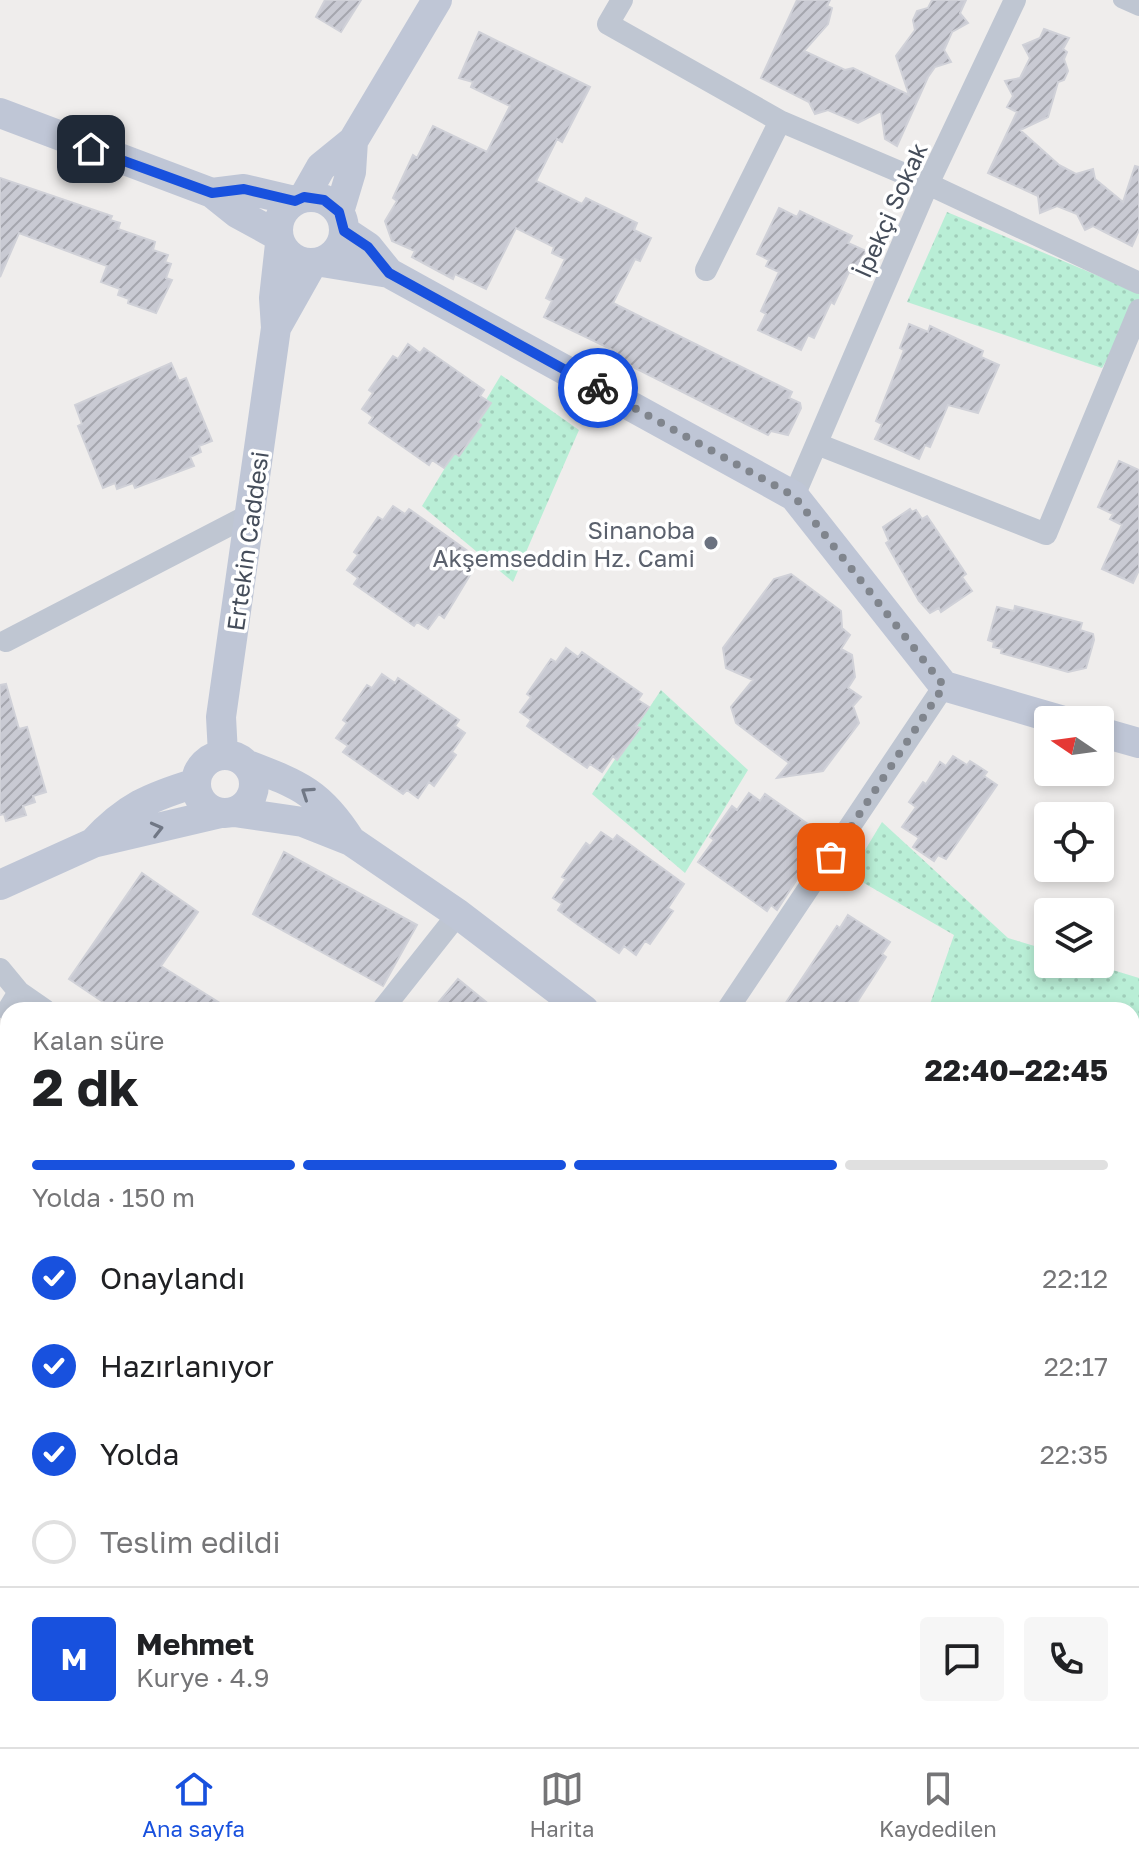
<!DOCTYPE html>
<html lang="tr">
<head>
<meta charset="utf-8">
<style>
	body { margin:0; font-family:"Golos Text",sans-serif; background:#f6f6f6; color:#202124; height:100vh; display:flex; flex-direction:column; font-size:30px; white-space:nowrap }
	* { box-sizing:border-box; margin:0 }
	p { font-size:26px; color:#757577 }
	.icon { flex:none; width:44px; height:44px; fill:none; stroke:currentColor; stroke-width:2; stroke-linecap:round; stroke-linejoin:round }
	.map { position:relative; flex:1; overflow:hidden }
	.side { position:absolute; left:0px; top:1002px; width:1140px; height:746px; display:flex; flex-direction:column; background:#fff; border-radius:24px 24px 0 0; box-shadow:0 4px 12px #0003 }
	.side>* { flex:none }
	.needle { width:52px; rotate:283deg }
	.fabs { position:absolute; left:1034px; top:706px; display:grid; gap:16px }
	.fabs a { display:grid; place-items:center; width:80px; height:80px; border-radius:8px; background:#fff; box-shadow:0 4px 12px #0003; font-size:40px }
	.pin { position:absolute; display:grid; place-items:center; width:68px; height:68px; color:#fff; margin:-34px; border-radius:16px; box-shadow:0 4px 12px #0006 }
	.courier { position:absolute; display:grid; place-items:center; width:80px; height:80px; margin:-40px; border:6px solid #1851de; border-radius:50%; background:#fff; color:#222; box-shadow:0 2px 10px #0007 }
	.overview em { font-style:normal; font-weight:700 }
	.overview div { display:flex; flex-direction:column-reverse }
	.overview { display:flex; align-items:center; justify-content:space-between; height:136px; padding:0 32px }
	h1 { font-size:52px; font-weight:700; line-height:60px }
	.bar { display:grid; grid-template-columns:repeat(4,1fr); gap:12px 8px; align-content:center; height:96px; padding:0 32px }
	.bar i { height:10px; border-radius:6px; background:#e0e0e0 }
	.bar .selected { background:#1851de }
	.bar p { grid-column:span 4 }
	.line { display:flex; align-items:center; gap:20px; padding:0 32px; border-top:2px solid #e0e0e0 }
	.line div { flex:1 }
	.round { display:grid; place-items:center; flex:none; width:84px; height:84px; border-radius:8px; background:#f6f6f6 }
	ol { padding:0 32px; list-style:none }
	li { display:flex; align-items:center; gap:24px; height:88px }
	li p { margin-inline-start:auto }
	li .icon { padding:8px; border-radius:50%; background:#1851de; color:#fff; stroke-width:4 }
	li:last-child { color:#757577 }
	li i { width:44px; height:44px; border:4px solid #e0e0e0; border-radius:50% }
	.tabs { display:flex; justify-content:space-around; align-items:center; height:112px; border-top:2px solid #e0e0e0; background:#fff; font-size:22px; color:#757577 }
	.tabs a { display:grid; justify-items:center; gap:4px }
	.tabs .selected { color:#1851de }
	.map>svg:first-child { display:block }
	.green { fill:url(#green-dots) }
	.building { fill:url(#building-hatch); stroke:#d0d1d8; stroke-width:2 }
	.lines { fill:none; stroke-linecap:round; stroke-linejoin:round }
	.pedestrian { stroke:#bfc6d2; stroke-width:16 }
	.minor { stroke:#bfc6d2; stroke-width:22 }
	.secondary { stroke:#bfc6d6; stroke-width:30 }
	.oneway { stroke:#707785 }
	.done { stroke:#80858d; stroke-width:8; stroke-dasharray:0 14.4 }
	.route { stroke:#1851de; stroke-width:10 }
	.worship-dot { fill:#6b7280; stroke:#fff; stroke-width:3 }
	.labels { text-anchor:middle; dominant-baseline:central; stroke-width:7; stroke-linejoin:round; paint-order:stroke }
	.street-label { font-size:24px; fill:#454d5a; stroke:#fff }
	.worship-label { font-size:24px; fill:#5b616d; stroke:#fff; text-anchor:end }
</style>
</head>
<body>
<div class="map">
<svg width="1139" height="1747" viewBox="0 0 1139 1747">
	<defs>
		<pattern id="green-dots" width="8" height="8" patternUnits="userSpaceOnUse" patternTransform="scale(2)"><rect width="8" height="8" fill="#b9eed6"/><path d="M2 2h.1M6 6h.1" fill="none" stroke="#a0ceba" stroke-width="1.8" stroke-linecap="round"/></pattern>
		<pattern id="building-hatch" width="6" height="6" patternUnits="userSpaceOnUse" patternTransform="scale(2)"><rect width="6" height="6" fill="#c9cad3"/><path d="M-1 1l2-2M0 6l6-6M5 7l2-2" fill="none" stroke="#a5a6ae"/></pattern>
	</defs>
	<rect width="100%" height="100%" fill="#efedec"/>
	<path class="green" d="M947 212 1139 293V306L1102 368 907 302Z
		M501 375 579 430 513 582 422 506Z
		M661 690 748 770 685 873 592 794Z
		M882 822 1008 938 1048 950V964H1093L1139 978V1107L1132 1105V1010H928L954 935 850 875Z"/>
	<path class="building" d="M325 0H361L341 32 316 17Z
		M797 0H830L827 6 832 8 828 24 804 51 845 70 853 68 909 95 896 56 915 30 913 20 917 11 928 8 932 0H966L960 13 968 23 952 32 944 50 951 62 935 67 928 77 897 146 885 139 881 111 858 123 828 110 815 114 809 102 761 78Z
		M1044 29 1069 38 1063 49 1067 52 1064 59 1068 71 1064 80 1058 82 1048 117 1020 130 1059 165 1076 174 1093 169 1095 179 1123 202 1135 166 1139 167V230L1132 246 1093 226 1085 230 1077 214 1057 206 1040 213 1038 196 988 173 1017 112 1007 107 1013 96 1005 81 1020 78 1030 58 1023 45 1040 38Z
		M479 32 590 87 562 142 557 139 536 181 582 204 586 198 637 223 634 230 651 238 640 261 635 259 613 303 792 392 789 398 800 403 801 408 788 435 771 431 768 435 750 426 623 362 615 351 544 317 552 301 546 298 565 259 552 253 554 247 516 228 486 289 455 274 453 279 438 271 412 257 415 251 392 241 385 221 397 201 393 198 413 155 417 158 433 126 487 152 510 106 471 87 473 82 459 78Z
		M0 178 112 216 110 220 120 223 118 229 155 242 153 250 168 255 165 262 171 264 166 278 172 280 156 313 128 303 129 299 118 295 120 289 101 282 107 266 19 233 0 277Z
		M779 208 797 217 800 211 852 236 848 243 866 251 855 274 849 272 834 304 831 302 814 338 808 335 801 350 758 330 766 314 761 311 779 272 766 266 769 260 757 254Z
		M909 324 928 332 930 326 949 335 983 351 981 357 999 365 978 413 948 405 930 447 925 445 919 459 875 439 882 424 876 421 904 350 900 348Z
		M408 344 420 353 424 348 484 390 480 396 491 403 478 422 481 425 459 456 455 453 444 468 432 460 429 465 369 423 373 417 362 409 373 393 369 390 393 356 398 359Z
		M171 363 179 381 186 378 212 441 199 446 201 452 190 457 194 466 135 488 133 483 117 489 115 483 103 488 78 426 82 424 75 405Z
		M1119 461 1139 470V570L1133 583 1102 569 1122 525 1110 519 1113 514 1098 507Z
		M393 506 405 514 409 509 469 552 465 558 476 565 444 618 439 614 428 629 417 622 414 626 354 584 358 578 347 570 358 555 354 552 378 517 383 520Z
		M910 509 912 512 916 510 922 519 927 516 966 574 962 577 972 591 941 612 939 608 930 613 919 601 886 543 889 541 883 527Z
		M791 574 841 611 842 628 850 635 841 649 852 655 855 677 848 688 861 697 853 706 859 723 823 771 777 778 789 763 736 723 731 707 753 680 726 668 723 648 774 579Z
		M1015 606 1082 623 1080 630 1093 634 1094 640 1086 668 1068 672 1001 653 1002 649 993 647 994 642 988 640 997 607 1014 611Z
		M566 648 578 657 582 652 642 694 638 700 649 707 636 726 640 728 617 760 613 756 602 772 590 764 587 768 527 726 531 720 520 712 531 697 527 694 551 659 556 662Z
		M382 674 395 683 398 678 459 720 455 726 465 733 452 752 456 755 434 786 429 782 418 798 407 790 403 794 343 752 348 746 336 738 347 723 343 720 367 685 372 688Z
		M6 684 19 729 27 727 46 792 33 796 35 802 23 806 26 815 6 821 4 814 0 815V685Z
		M953 756 967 765 970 761 987 772 984 776 997 785 946 859 938 855 934 861 913 847 919 838 902 827 916 807 909 802 923 782 926 784 940 762 946 766Z
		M749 793 760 801 765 794 825 836 777 910 771 905 767 911 698 862 714 840 710 837 732 806 737 810Z
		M601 832 613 840 617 835 684 884 668 908 673 911 650 944 645 941 636 955 624 946 619 953 577 924 558 910 562 904 553 898 566 879 562 877 586 843 590 846Z
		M284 852 417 925 383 986 253 914Z
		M142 873 198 912 161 966 231 1010H115L69 979Z
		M848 915 890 942 882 954 886 957 852 1010H781L837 926 840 928Z
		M458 979 496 1010H432Z"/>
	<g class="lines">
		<path class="pedestrian" d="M1121 0 1139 8"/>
		<path class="minor" d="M622 0 608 24 780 121
			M706 270 780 121 928 184 1139 283
			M817 444 1046 534 1139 310
			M794 496 928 184 1015 0
			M6 641 251 514
			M0 969 19 992 8 1010
			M19 992 45 1010
			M382 1010 458 914
			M727 1010 944 686
			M0 1258 2 1255
			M0 1443 8 1448
			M0 1611 8 1595
			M306 1740 315 1747
			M566 1747 572 1740"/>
		<path class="secondary" d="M0 113 212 193 237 213 277 235
			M212 193 244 189 295 201
			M278 230a33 33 0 1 1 66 0a33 33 0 1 1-66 0Z
			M304 197 321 167 353 141 437 0
			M339 212 351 172 353 141
			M344 231 368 247 389 273 794 496 944 686 1060 720
			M322 262 389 273
			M276 328 312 264
			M1100 732 1139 743
			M223 754 221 717 276 328 274 298 280 244
			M196 784a29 29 0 1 1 58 0a29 29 0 1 1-58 0Z
			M248 765C300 785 321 793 351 841
			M234 812 303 822 351 841 458 914 584 1010
			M93 843C126 807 150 797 196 783
			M0 885 93 843 221 813
			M1132 1281 1139 1283"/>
	</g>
	<defs><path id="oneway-chevron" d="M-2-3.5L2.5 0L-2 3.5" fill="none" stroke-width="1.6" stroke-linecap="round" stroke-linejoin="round" transform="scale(2)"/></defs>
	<g class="oneway">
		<use href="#oneway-chevron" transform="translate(307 793) rotate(-146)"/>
		<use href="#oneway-chevron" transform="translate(157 829) rotate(-14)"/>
	</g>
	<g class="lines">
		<path class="done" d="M598 388 794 496 944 686 831 857"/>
		<path class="route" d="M91 149 212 193 244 189 295 201 304 197 324 200 339 212 344 231 368 247 389 273 598 388"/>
	</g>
	<circle class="worship-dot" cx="711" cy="543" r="8"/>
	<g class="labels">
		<g class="street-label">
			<text transform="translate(890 210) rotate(-66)">İpekçi Sokak</text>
			<text transform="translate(247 541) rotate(-82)">Ertekin Caddesi</text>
		</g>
		<g class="worship-label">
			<text x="695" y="529">Sinanoba<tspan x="695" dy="28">Akşemseddin Hz. Cami</tspan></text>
		</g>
	</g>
</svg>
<div class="fabs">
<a><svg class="needle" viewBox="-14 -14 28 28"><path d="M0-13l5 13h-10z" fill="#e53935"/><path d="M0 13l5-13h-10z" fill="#757577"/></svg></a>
<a><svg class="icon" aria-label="locate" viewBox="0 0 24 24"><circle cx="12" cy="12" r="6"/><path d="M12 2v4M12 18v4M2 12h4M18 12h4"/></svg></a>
<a><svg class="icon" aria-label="layers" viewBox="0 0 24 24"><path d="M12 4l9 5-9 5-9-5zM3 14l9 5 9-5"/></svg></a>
</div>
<div class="pin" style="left:831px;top:857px;background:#ea580c"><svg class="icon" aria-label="bag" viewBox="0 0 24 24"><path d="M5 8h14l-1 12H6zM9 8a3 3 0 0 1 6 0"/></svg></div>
<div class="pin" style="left:91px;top:149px;background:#1f2937"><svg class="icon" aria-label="home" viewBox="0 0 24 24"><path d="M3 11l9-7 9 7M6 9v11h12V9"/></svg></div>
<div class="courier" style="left:598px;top:388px"><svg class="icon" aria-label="bike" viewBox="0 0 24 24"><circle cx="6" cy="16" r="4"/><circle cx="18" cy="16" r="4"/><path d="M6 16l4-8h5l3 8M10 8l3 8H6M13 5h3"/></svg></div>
<section class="side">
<div class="overview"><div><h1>2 dk</h1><p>Kalan süre</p></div><em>22:40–22:45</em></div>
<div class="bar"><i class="selected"></i><i class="selected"></i><i class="selected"></i><i></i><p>Yolda · 150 m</p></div>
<ol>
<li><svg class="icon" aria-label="check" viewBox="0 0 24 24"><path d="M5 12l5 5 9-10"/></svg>Onaylandı<p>22:12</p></li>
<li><svg class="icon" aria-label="check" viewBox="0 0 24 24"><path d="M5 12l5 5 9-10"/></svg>Hazırlanıyor<p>22:17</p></li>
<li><svg class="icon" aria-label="check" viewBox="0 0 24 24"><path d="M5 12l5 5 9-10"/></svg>Yolda<p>22:35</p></li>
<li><i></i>Teslim edildi</li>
</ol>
<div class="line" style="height:144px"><b class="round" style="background:#1851de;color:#fff">M</b><div><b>Mehmet</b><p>Kurye · 4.9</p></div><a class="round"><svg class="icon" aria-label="chat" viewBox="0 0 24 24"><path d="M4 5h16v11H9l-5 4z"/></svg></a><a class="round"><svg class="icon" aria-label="phone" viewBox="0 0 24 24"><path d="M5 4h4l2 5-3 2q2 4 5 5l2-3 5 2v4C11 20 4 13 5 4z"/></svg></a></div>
</section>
</div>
<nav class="tabs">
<a class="selected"><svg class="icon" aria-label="home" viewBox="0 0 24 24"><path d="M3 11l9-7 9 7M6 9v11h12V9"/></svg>Ana sayfa</a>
<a><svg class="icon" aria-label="map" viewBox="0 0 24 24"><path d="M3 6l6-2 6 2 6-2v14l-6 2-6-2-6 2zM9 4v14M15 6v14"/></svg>Harita</a>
<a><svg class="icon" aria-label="saved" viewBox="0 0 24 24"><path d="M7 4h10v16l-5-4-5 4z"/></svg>Kaydedilen</a>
</nav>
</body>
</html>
